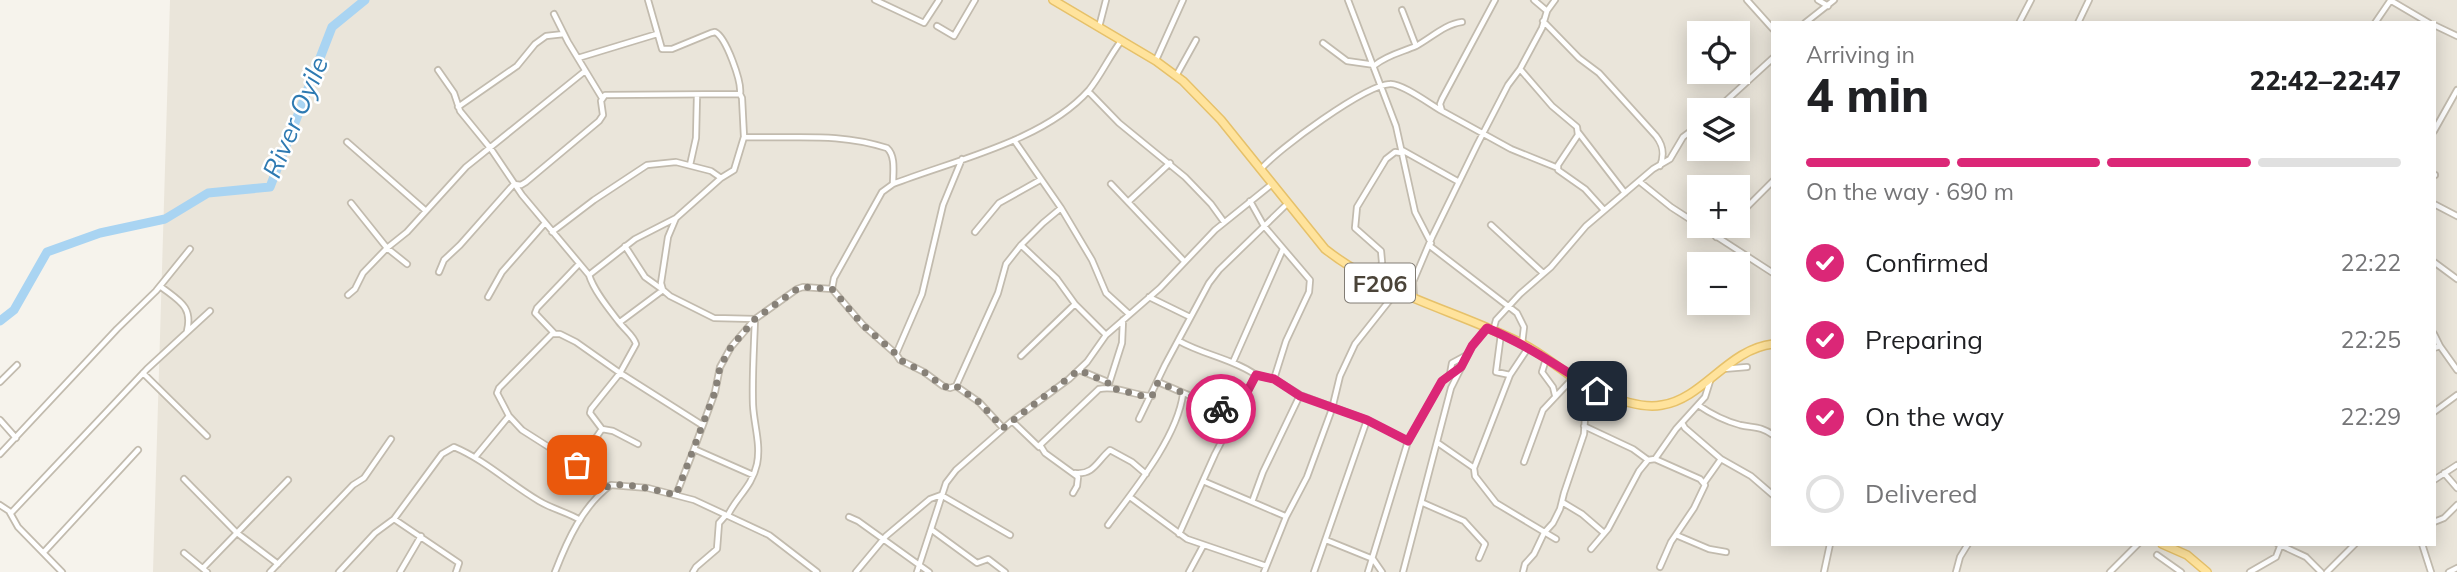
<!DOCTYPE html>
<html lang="en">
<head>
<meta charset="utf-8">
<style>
	body { margin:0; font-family:Mulish,sans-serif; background:#f6f6f6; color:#202124; height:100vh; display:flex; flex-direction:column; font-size:26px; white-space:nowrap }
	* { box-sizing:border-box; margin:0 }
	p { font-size:23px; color:#757577 }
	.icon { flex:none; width:38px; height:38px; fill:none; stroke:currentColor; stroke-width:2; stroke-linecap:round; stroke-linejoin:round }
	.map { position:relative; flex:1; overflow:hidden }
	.panel { position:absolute; left:1771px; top:21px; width:665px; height:525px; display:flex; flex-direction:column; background:#fff; border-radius:0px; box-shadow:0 4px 18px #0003 }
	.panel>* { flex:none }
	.tools { position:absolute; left:1687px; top:21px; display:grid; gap:14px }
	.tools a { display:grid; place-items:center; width:63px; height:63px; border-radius:0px; background:#fff; box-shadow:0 4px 18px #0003; font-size:35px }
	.pin { position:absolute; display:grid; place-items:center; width:60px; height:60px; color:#fff; margin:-30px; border-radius:14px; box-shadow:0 4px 10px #0006 }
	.courier { position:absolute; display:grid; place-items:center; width:70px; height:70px; margin:-35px; border:5px solid #db2777; border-radius:50%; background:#fff; color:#222; box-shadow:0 2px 9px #0007 }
	.head em { font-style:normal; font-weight:800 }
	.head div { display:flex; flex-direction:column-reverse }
	.head { display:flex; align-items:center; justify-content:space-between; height:119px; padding:0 35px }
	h1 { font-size:46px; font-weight:800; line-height:52px }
	.bar { display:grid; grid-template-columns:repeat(4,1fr); gap:10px 7px; align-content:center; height:84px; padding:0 35px }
	.bar i { height:9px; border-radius:5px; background:#e0e0e0 }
	.bar .on { background:#db2777 }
	.bar p { grid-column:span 4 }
	ol { padding:0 35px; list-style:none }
	li { display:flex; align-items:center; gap:21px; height:77px }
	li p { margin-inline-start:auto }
	li .icon { padding:7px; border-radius:50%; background:#db2777; color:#fff; stroke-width:4 }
	li:last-child { color:#757577 }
	li i { width:38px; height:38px; border:4px solid #e0e0e0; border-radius:50% }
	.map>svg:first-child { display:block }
	.residential { fill:#eae5da; fill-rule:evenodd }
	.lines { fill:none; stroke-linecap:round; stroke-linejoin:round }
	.river { stroke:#a9d4f2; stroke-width:9 }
	.street-casing { stroke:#c2bbae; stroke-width:8 }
	.primary-casing { stroke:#e6c16a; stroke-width:10 }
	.street { stroke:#fff; stroke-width:4.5 }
	.primary { stroke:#ffe39c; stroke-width:7 }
	.done { stroke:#878178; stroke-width:7; stroke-dasharray:0 12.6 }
	.route { stroke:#db2777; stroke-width:9 }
	.labels { text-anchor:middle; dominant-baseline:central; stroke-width:5; stroke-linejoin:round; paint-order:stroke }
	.shield { fill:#fff; stroke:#817c74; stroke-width:2 }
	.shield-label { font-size:23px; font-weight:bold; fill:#4b4439 }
	.water-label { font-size:26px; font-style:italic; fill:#2e7ab2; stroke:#fff }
</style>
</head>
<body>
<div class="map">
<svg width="2457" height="572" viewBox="0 0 2457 572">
	<rect width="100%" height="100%" fill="#f6f3ec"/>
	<path class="residential" d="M170 0H2457V572H153ZM1773 23H2434V544H1773ZM1699 33H1738V72H1699ZM1699 110H1738V149H1699ZM1699 187H1738V226H1699ZM1699 264H1738V303H1699Z"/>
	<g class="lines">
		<path class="river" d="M0 321 14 310 47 252 100 233 165 219 208 193 270 187 332 27 365 0"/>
		<g class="street-casing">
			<path id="street" d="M648 0 662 49H672L711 33 715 32C726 37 742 82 740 94
				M875 0 924 23 939 0
				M1348 0 1396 126 1415 212 1431 243
				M1495 0 1442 99 1440 104 1442 111 1511 149 1558 168
				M1534 0 1547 11 1542 28 1520 69 1552 106 1577 127 1578 135 1558 165V170L1585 189 1604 210
				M1747 0 1773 29
				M1818 0 1828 6
				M2390 0 2429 23
				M1402 10 1416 46
				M1547 11 1555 0
				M554 14 568 42 602 98
				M1543 21 1579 58 1599 73 1656 136C1663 145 1665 154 1660 166
				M1805 23 1834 0
				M2019 23 2031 0
				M2078 23 2089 0
				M2375 23 2390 1
				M2434 25 2457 36
				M937 26 954 36 975 0
				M1099 27 1106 0
				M1323 43 1347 61 1375 65C1387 55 1402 52 1416 46 1431 38 1445 24 1462 22
				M578 58 657 34
				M1156 60 1183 0
				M438 70 454 93 460 111 491 149 522 195 589 275
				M1176 76 1196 40
				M1088 91 1119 123 1185 177 1211 204 1224 222
				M458 107 517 66 535 44 546 36 564 34
				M1716 110 1773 58
				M2434 131 2457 90
				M1578 132 1625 193
				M744 137C795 139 837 132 887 148 896 156 893 173 893 184
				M1014 140 1061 208 1092 260 1106 293 1129 314
				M347 142 426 211
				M1402 150 1459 182
				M962 159 943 205 922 294 896 354 900 360 924 372 943 386 950 388 956 386 979 402 1003 428
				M690 165 696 138 697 95
				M1261 169C1278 149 1365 85 1390 84 1402 83 1431 105 1442 111
				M2434 175H2435
				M1640 182 1671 207 1773 273
				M1111 184 1184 261
				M1250 201 1264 226 1310 280 1309 292 1286 341 1274 379
				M1128 202 1170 163
				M351 203 387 248 407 264
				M2434 204 2457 216
				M1738 216 1773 181
				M1491 225 1543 273
				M552 232 594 200 647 165 676 162 711 171 721 178
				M975 232 999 203 1040 180
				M1716 237 1729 226
				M1021 245 1043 223 1061 208
				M1430 246 1517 313 1524 327 1522 344
				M2434 262 2457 279
				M439 272 444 260 460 245 514 184 521 185 526 182 599 121 603 115 601 101 605 95 740 94 742 98 744 137 734 170 721 178 676 218 668 237 661 283 663 290 670 296 714 318 755 319C754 348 752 376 753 405 754 425 761 444 757 464 752 487 737 496 728 515
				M1377 282 1382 262 1381 251 1355 228 1357 207 1386 159 1395 152 1402 153
				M160 286C179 301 193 306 187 331
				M348 295 355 289 363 273 387 248 407 232 466 167 585 71
				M488 297 502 272 545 223
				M1149 297 1190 317
				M1414 297 1413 282 1432 237 1477 145 1508 85 1520 69
				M620 322 663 290 645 277 625 246
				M1493 331 1496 320 1520 294 1551 267 1586 226 1653 169 1670 159 1683 137 1699 125
				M554 333 535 313 537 308 579 264
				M1501 334 1496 372 1510 375
				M2434 334 2440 346
				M1179 341C1204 355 1233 359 1256 375
				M1528 348 1510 375 1474 468 1475 476 1496 503 1556 539
				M2434 348 2440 346 2457 370
				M896 354 863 325 832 289 834 278 882 192 893 184C955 160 1044 141 1089 90 1101 75 1109 57 1121 41
				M1021 356 1075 304
				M1546 359 1542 372 1553 387 1555 395
				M1233 362 1283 249
				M1723 369 1747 367
				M1079 370 1108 382
				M143 373 207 436
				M1450 374 1452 363 1465 356
				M0 382 17 365
				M1158 382 1235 415
				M956 386 998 293 1006 264 1021 245 1057 279 1075 304 1106 335
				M1108 387 1122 343 1123 320
				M1698 405C1711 414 1725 421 1740 425 1753 428 1761 426 1773 435
				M2434 412 2457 395
				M1139 419 1165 365 1209 283 1219 270 1288 203
				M0 420 16 438
				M1012 421 1039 447
				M1682 423 1685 428 1721 459 1751 476 1773 495
				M1584 426 1633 449 1648 460
				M1438 443 1474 468
				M638 444 613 431 602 429 590 413 591 409 620 373 636 344C634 336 625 330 619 322 609 309 594 291 589 275L635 239 676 218
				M0 454 117 329 156 291 190 249
				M476 456 509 416
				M1655 459 1676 429 1705 397 1711 378
				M1524 462 1543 410 1574 377
				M577 465 602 429
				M1075 473C1094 475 1097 461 1110 450L1132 462 1146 474
				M2444 473 2457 488
				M753 475 694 449 715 392 720 367 731 347 755 319 797 289 803 287 832 289
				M184 479 237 533 278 564
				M2434 480 2457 465
				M1203 481 1285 516
				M1704 483 1721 459
				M607 487 577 465 522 430 509 416 497 393 499 388 552 334H560L576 342 620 373 702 425
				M1073 493 1077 486 1078 477 1045 453 1040 445 1099 389C1116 385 1134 396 1152 396
				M676 495 694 449
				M1130 497 1187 539 1266 566
				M1252 502 1263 472 1300 395
				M1562 502 1582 514 1604 533
				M1423 503 1464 521 1485 544 1479 558
				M0 505 9 511 18 527 62 572
				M11 513 147 369 210 311
				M849 517 858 521 929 572
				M394 519 459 563 456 572
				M2434 522 2444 518 2457 505
				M1108 525C1134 490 1177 438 1183 394
				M932 530 977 563 988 559 1005 572
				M1179 534 1215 454 1256 375 1274 379 1300 395 1367 420 1408 441
				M1676 535 1709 549 1726 552
				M1326 540 1373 559 1382 572
				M2278 544 2306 557 2321 572
				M2422 544 2431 572
				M1591 549 1608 529 1639 471 1648 460 1655 459 1700 479 1705 485 1694 508 1671 542 1660 567
				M44 552 138 450
				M184 553 207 572
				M2157 555 2181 572
				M203 568 288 480
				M270 572 353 485 364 478 391 439
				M339 572 375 533 394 519 442 454 454 447C485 460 510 484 539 501 552 509 567 512 580 520
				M400 572 421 536
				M555 572C567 541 583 505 611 485L648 488 694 500 769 535 817 572
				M693 572 696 567 717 549 719 523 726 515
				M856 572 886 536 930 499 941 495 1010 535
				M917 572 946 483 956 470 1012 421 1069 379 1087 362 1106 335 1160 288 1215 230 1272 184
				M1189 572 1203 546
				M1264 572 1286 517 1307 477 1332 409 1340 376 1355 344 1397 291
				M1314 572 1367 420
				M1368 572 1408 441 1442 381 1461 367
				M1403 572 1451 388 1472 346 1487 328
				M1523 572 1525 564 1534 554 1544 533 1553 523 1560 509 1564 493 1584 434 1585 417 1597 391
				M1824 572 1830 544
				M1956 572 1960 557 1968 544
				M2110 572 2138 544
				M2250 572 2276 557 2281 544
				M2327 572 2355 544
				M2449 572 2457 568"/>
		</g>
		<g class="primary-casing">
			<path id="primary" d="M1053 0 1156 61 1183 81 1221 120 1325 249C1383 295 1458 311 1523 344 1549 357 1572 381 1600 392 1618 400 1642 409 1662 405 1703 399 1728 349 1773 344
				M2162 544 2187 555 2207 572"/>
		</g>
		<use href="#street" class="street"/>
		<use href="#primary" class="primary"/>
	</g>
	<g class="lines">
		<path class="done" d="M577 465 607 487C621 480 659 491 676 495L715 392 720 367 731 347 755 319 797 289 803 287 832 289 863 325 896 354 900 360 924 372 943 386 950 388 956 386 979 402 1003 428 1079 370 1108 383V387L1143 396H1152L1158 382 1221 409"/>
		<path class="route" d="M1221 409 1235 415 1256 375 1274 379 1300 396 1367 420 1408 441 1442 381 1461 367 1472 346 1487 328C1527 345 1561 368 1597 391"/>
	</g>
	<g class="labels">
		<rect class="shield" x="1345" y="263.5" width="70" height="39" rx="5"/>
		<g class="shield-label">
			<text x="1380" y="283">F206</text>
		</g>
		<g class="water-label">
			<text transform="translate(295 117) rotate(-67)">River Oyile</text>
		</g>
	</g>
</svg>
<div class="tools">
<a><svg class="icon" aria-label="locate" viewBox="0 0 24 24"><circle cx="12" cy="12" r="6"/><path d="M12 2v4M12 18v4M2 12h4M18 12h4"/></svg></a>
<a><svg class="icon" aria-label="layers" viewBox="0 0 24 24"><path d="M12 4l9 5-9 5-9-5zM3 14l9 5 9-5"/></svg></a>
<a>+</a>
<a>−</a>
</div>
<div class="pin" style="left:577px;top:465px;background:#ea580c"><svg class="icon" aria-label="bag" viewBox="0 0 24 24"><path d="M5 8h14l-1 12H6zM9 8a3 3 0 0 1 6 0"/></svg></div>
<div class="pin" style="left:1597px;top:391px;background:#1f2937"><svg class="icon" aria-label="home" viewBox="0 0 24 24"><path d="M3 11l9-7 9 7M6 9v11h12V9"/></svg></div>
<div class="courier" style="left:1221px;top:409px"><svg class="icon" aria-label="bike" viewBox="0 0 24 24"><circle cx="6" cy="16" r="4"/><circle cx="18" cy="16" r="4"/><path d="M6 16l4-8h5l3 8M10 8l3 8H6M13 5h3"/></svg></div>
<section class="panel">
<div class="head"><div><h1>4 min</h1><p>Arriving in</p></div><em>22:42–22:47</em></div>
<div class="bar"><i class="on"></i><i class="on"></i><i class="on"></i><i></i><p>On the way · 690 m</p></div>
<ol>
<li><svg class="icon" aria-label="check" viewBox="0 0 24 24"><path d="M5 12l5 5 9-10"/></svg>Confirmed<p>22:22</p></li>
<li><svg class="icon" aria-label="check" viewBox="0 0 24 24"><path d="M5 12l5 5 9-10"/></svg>Preparing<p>22:25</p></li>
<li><svg class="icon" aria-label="check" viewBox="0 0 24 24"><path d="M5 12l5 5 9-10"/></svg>On the way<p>22:29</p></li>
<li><i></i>Delivered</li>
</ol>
</section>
</div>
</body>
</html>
